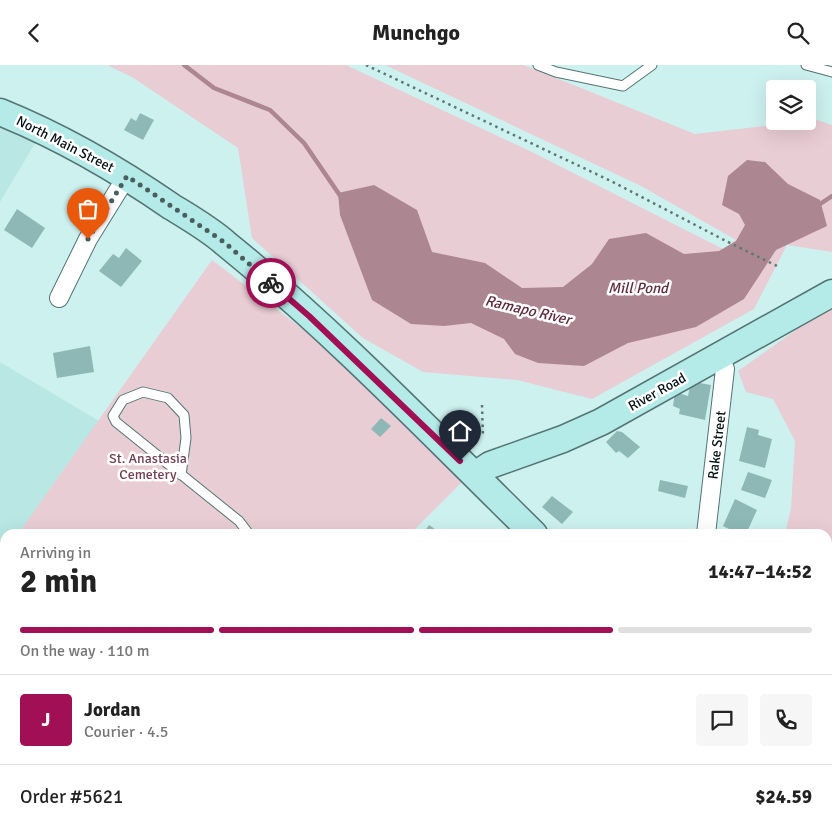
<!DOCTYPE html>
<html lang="en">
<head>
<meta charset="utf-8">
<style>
	body { margin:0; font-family:Signika,sans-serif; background:#f6f6f6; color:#222; height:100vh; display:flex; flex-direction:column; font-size:19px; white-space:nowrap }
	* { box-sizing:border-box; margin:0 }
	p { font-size:16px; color:#767676 }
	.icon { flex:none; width:28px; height:28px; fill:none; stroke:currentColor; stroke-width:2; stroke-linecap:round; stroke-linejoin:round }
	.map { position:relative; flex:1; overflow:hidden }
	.panel { position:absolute; left:0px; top:464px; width:832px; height:311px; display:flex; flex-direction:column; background:#fff; border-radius:15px 15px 0 0; box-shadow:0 5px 20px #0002 }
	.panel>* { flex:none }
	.buttons { position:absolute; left:766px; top:15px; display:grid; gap:10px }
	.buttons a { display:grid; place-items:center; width:50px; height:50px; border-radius:5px; background:#fff; box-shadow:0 5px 20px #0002; font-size:25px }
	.pin { position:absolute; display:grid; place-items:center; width:42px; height:42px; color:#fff; margin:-51px -21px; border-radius:50% 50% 50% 0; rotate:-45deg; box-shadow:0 0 5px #0007 }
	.pin .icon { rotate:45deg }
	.courier { position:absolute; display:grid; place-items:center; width:50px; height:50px; margin:-25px; border:4px solid #a10f55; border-radius:50%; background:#fff; color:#222; box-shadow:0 1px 6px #0007 }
	.summary em { font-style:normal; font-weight:700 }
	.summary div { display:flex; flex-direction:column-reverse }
	.summary { display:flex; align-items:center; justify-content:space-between; height:85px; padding:0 20px }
	h1 { font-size:32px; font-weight:700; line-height:38px }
	.bar { display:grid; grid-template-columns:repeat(4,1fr); gap:8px 5px; align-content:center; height:60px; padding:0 20px }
	.bar i { height:6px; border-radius:4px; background:#e0e0e0 }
	.bar .current { background:#a10f55 }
	.bar p { grid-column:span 4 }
	.line { display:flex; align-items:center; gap:12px; padding:0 20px; border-top:1px solid #e0e0e0 }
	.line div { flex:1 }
	.round { display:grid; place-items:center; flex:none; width:52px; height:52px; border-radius:5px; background:#f6f6f6 }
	header { display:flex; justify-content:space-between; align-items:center; height:65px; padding:0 20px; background:#fff; font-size:22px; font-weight:700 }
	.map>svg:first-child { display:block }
	.built { fill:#b9e7e4 }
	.green { fill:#e9cdd4 }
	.water { fill:#ac8792 }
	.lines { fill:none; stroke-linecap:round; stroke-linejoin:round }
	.stream { stroke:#ac8792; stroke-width:4.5 }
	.building { fill:#8db8b6 }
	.lane-casing { stroke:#547473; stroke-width:11 }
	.street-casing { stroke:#547473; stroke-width:20 }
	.secondary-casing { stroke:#547473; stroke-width:29 }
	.path { stroke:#5f7674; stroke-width:2.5; stroke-dasharray:2.5 4; stroke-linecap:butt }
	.lane { stroke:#fff; stroke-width:9 }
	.street { stroke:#fff; stroke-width:18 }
	.secondary { stroke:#b4eae8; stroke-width:26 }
	.done { stroke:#4a5f5d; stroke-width:5; stroke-dasharray:0 9 }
	.route { stroke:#a10f55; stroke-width:6 }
	.labels { text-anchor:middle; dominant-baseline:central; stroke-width:5; stroke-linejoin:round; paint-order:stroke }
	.street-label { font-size:14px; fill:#04100f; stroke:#fff }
	.park-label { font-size:14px; fill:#743f50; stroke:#fff }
	.water-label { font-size:15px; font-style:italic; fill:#5f2c3e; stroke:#fff }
</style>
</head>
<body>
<header><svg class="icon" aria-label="back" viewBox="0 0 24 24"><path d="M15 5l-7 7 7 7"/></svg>Munchgo<svg class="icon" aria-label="search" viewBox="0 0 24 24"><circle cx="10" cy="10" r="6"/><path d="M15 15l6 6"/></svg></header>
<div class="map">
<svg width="832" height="774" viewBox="0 0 832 774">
	<rect width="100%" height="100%" fill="#cdf1ef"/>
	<path class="built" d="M0 47 43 65 0 137Z
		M0 297 99 356 18 469H5V486L0 493Z
		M828 660 832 663V774H774L777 770H828Z"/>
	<path class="green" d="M107 0H346L530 86 723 184 736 175 641 121 385 0H524L695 69 817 55 832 60V187L787 180 754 244 592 334 517 315 423 307 363 273 252 173 238 83 132 12Z
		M212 195 312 271 465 414 410 469H18Z
		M832 243V530L828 531V469H785L791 443 795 376 773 334 746 327 738 306 821 247Z
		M5 486V671L0 673V493Z"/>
	<path class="water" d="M747 95 765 97 788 119 820 135 827 161 776 185 744 234 696 262 628 278 584 301 538 298 515 289 504 274 471 258 444 261 411 259 372 235 340 150 338 128 374 120 417 145 432 187 485 198 522 223 563 222 592 199 609 174 646 168 684 189 719 186 736 176 745 160 739 149 722 140 728 111Z"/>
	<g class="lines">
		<path class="stream" d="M184 0 214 23 270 45 304 78 341 132
			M817 141 832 131"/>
	</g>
	<path class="building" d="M140 48 154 55 143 75 124 65 131 53 136 56Z
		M17 144 45 163 32 183 4 165Z
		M126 183 142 196 121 222 99 206 113 189 119 193Z
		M90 281 94 307 57 313 53 288Z
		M694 317 711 320 705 355 679 349 680 344 673 341 675 327 688 331 690 321Z
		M381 353 391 361 380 372 371 364Z
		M747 362 759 365 758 370 772 374 765 403 739 396Z
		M617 366 622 367 640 382 628 393 619 386 616 388 606 377Z
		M748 407 772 415 765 433 741 425Z
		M660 415 688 421 685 433 658 426Z
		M552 431 573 447 562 459 542 442Z
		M735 434 757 445 746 469H739L723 461Z
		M429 460 442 469H423Z
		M828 605 832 608V617L828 625Z
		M828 708 832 712V745L828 742Z
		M828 750 832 753V774H822L816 770H828Z
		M516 770H593L599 774H513Z"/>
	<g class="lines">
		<g class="lane-casing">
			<path id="lane" d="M538 0 556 7 623 21 652 0
				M806 0 832 7
				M181 410 186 373 184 350 168 333 143 327 123 335 113 351 116 357 239 456 249 469
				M0 602 5 605
				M201 770 203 774
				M323 770 329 774
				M58 774 60 770
				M136 774 142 770
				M305 774 308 770
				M366 774 369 770"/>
		</g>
		<g class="street-casing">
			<path id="street" d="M59 233 88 174 127 111
				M706 469 725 304 720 291"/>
		</g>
		<g class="secondary-casing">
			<path id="secondary" d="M0 47C62 72 117 104 172 142 190 153 209 164 225 178 335 267 433 370 534 469
				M475 410 490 400 563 374 601 357 832 228
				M828 659 832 663"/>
		</g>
		<path class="path" d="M366 0 611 116 726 176 777 201
			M482 340 483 372
			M0 637 5 642
			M604 774 606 770"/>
		<use href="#lane" class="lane"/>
		<use href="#street" class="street"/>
		<use href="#secondary" class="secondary"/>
	</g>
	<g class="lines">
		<path class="done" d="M88 174 127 111 224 177 271 218"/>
		<path class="route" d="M271 218 309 251 460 396"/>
	</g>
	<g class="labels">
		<g class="street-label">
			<text transform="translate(65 79) rotate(27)">North Main Street</text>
			<text transform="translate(657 327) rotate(-29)">River Road</text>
			<text transform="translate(717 380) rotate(-83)">Rake Street</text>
		</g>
		<g class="park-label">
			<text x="148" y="393">St. Anastasia<tspan x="148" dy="16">Cemetery</tspan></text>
		</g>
		<g class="water-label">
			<text x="638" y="223">Mill Pond</text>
			<text transform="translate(528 245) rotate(13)">Ramapo River</text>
		</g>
	</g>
</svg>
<div class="buttons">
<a><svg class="icon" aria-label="layers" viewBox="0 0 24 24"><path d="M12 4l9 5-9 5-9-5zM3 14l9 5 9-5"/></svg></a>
</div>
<div class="pin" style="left:88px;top:174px;background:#ea580c"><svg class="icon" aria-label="bag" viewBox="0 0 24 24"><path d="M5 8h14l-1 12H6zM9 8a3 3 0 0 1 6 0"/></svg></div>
<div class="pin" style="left:460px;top:396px;background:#1f2937"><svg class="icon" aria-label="home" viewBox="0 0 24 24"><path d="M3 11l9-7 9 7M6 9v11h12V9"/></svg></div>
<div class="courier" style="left:271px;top:218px"><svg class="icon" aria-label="bike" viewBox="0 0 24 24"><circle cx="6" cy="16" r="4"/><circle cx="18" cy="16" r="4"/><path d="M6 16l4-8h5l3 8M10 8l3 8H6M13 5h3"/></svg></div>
<section class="panel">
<div class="summary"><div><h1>2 min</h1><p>Arriving in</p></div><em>14:47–14:52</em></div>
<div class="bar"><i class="current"></i><i class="current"></i><i class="current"></i><i></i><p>On the way · 110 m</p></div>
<div class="line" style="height:90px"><b class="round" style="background:#a10f55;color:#fff">J</b><div><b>Jordan</b><p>Courier · 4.5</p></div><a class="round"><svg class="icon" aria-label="chat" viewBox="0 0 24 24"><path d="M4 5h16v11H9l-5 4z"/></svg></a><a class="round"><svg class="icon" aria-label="phone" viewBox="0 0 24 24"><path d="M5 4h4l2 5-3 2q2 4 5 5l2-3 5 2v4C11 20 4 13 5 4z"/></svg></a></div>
<div class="line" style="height:65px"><div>Order #5621</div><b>$24.59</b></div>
</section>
</div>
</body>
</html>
